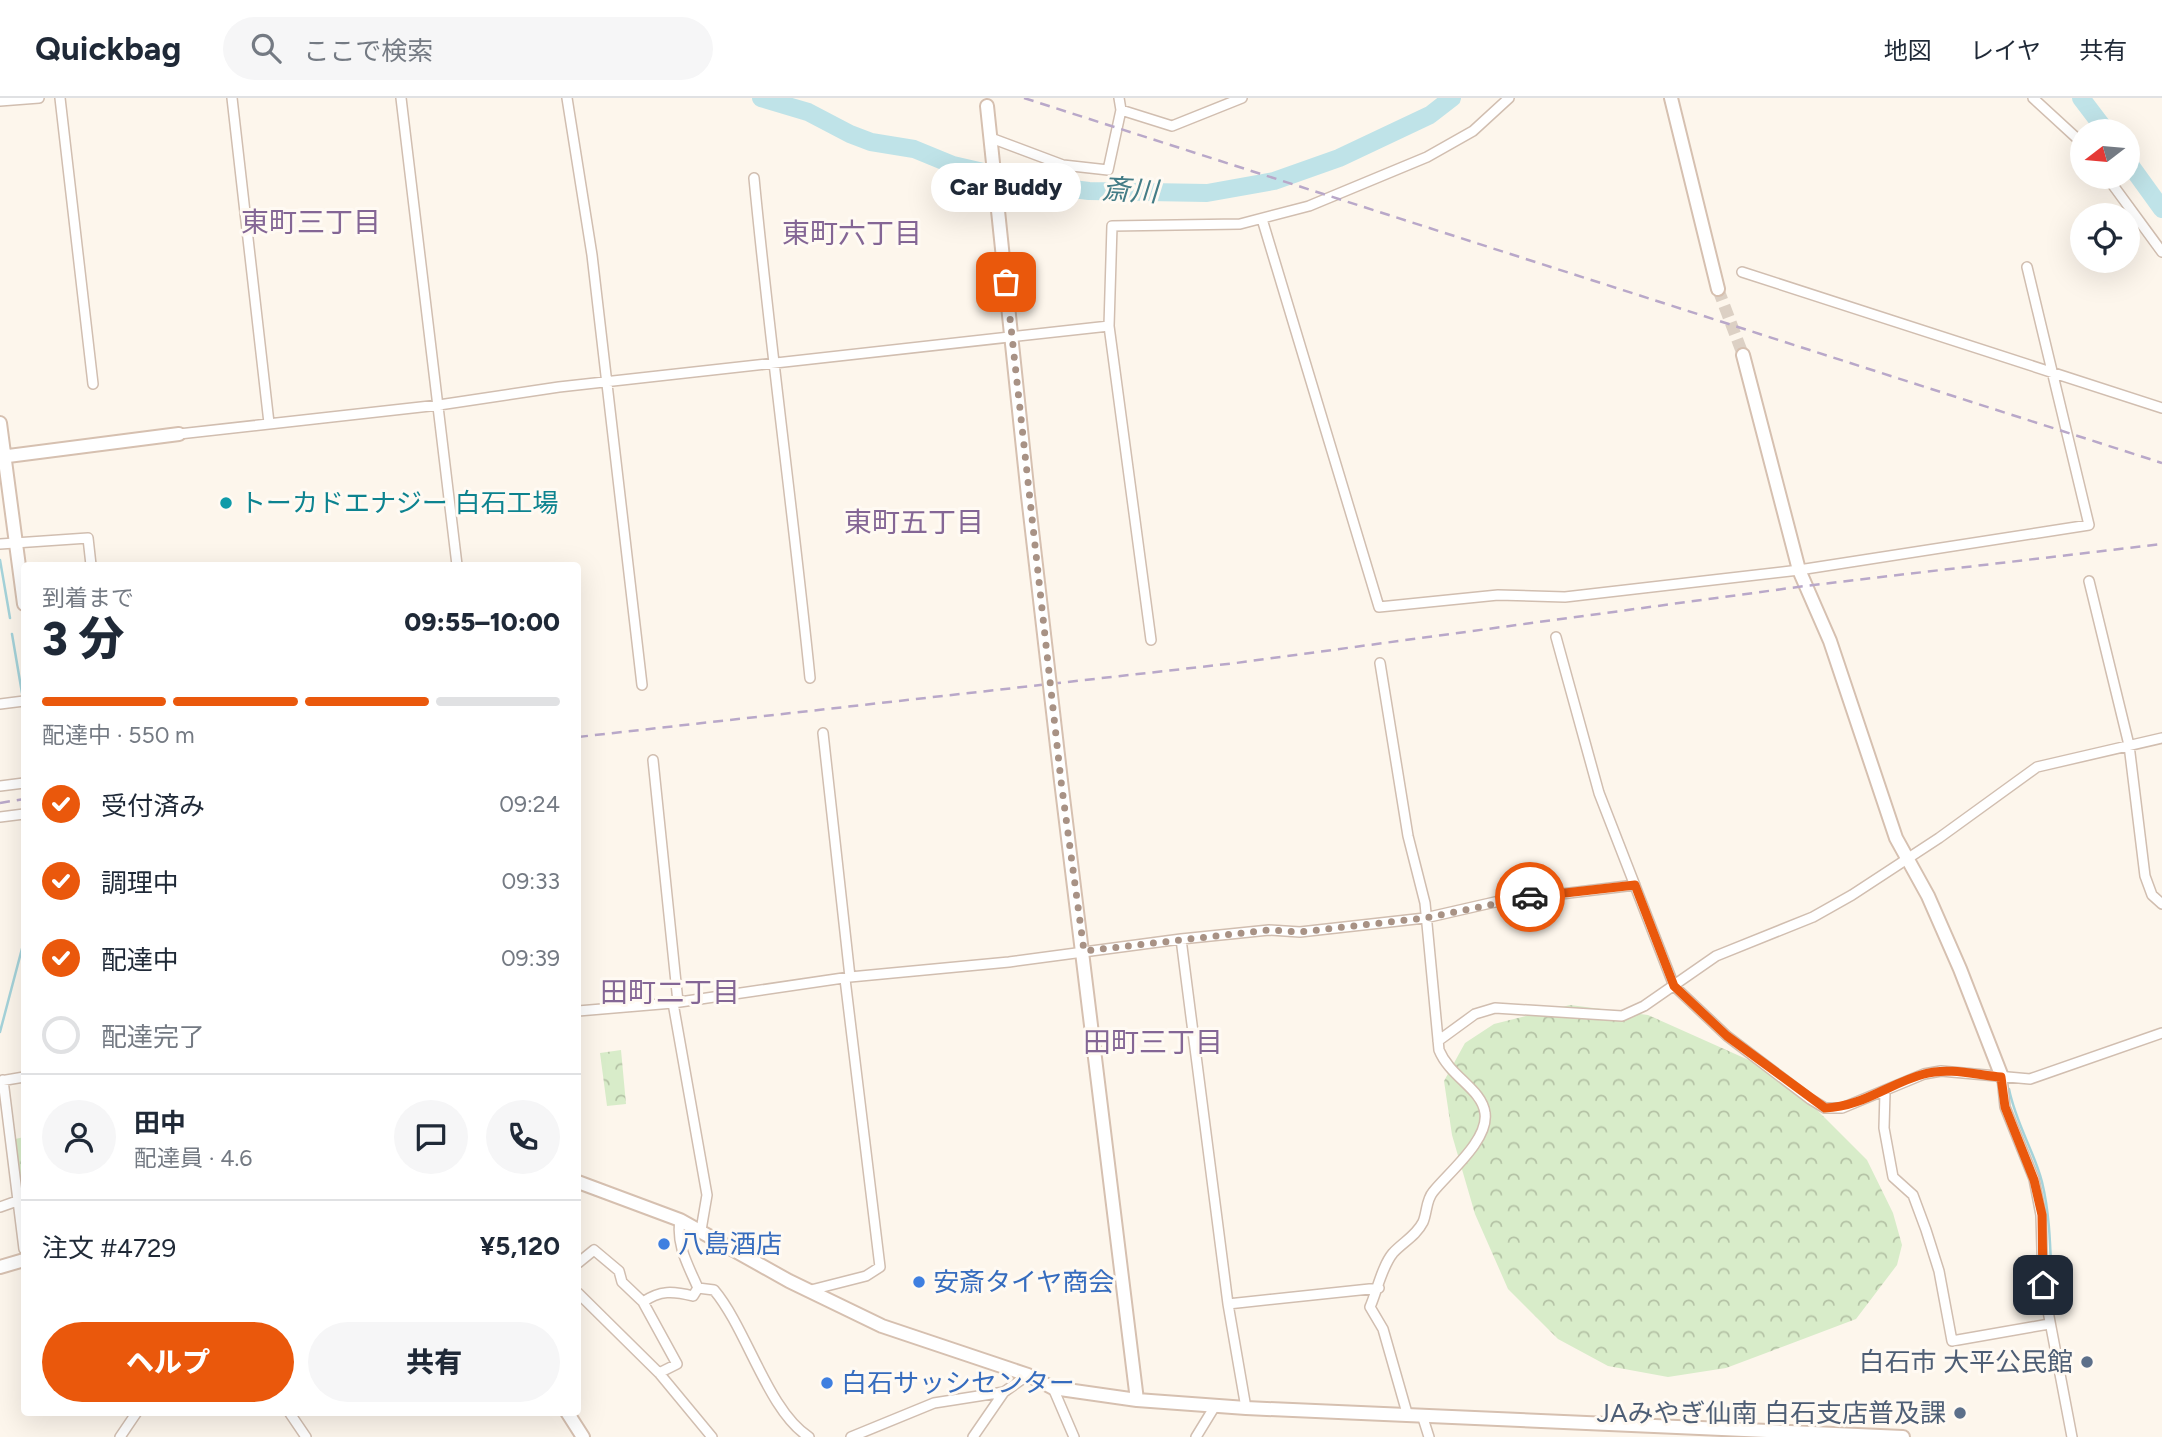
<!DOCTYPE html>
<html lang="ja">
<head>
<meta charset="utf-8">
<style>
	body { margin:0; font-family:Figtree,"Noto Sans JP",sans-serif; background:#f6f6f7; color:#1f2937; height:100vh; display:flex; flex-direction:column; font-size:26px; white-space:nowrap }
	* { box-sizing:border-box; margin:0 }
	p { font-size:23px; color:#747a83 }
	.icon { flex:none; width:38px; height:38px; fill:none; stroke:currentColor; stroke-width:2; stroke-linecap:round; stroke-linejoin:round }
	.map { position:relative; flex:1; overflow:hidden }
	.details { position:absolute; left:21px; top:464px; width:560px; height:854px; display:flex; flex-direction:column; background:#fff; border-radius:7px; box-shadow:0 7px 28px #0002 }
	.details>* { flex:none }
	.needle { width:46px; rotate:254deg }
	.controls { position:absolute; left:2070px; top:21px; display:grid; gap:14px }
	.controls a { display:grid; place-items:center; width:70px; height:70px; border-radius:50%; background:#fff; box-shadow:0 7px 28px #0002; font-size:35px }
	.pin { position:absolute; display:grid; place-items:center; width:60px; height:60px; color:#fff; margin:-30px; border-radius:14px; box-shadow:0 4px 10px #0006 }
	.courier { position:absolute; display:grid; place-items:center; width:70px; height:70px; margin:-35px; border:5px solid #ea580c; border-radius:50%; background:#fff; color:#222; box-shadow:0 2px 9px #0007 }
	.bubble { position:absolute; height:49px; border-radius:24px; background:#fff; box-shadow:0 7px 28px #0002; font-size:23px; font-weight:800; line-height:49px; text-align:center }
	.overview em { font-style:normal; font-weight:800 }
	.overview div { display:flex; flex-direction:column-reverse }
	.overview { display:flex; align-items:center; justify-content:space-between; height:119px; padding:0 21px }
	h1 { font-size:46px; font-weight:800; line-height:52px }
	.bar { display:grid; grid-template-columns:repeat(4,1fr); gap:10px 7px; align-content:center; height:84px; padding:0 21px }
	.bar i { height:9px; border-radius:5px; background:#e0e1e3 }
	.bar .current { background:#ea580c }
	.bar p { grid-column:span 4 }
	.line { display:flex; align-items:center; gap:18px; padding:0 21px; border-top:2px solid #e0e1e3 }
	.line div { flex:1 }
	.round { display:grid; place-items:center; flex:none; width:74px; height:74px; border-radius:37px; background:#f6f6f7 }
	ol { padding:0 21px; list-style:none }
	li { display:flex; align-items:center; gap:21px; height:77px }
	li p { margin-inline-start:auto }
	li .icon { padding:7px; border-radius:50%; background:#ea580c; color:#fff; stroke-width:4 }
	li:last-child { color:#747a83 }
	li i { width:38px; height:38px; border:4px solid #e0e1e3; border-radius:50% }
	.button { display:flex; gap:14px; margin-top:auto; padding:14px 21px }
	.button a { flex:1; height:80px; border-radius:42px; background:#ea580c; color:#fff; font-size:28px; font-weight:800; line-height:80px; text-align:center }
	.button a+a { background:#f6f6f7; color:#1f2937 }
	header { display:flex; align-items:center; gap:42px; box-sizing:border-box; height:98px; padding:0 35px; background:#fff; border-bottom:2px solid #e0e1e3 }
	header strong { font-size:33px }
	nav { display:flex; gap:38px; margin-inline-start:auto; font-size:24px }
	.search { width:490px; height:63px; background:#f6f6f7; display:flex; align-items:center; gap:18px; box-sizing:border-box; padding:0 24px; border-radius:38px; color:#747a83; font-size:26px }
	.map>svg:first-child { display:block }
	.forest { fill:url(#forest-crowns) }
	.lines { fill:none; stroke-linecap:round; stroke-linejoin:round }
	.stream { stroke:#a5d3da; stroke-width:2.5 }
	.river { stroke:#bfe3e8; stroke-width:18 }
	.secondary-tunnel { stroke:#dcd0c4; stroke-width:12; stroke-dasharray:12 6; stroke-linecap:butt }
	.street-casing { stroke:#d1beb0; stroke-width:12 }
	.secondary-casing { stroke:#d6c0b0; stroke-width:16 }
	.street { stroke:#fff; stroke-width:9 }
	.secondary { stroke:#fff; stroke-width:12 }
	.rail { stroke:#b9a8c9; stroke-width:2.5; stroke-dasharray:10 7; stroke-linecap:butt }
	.secondary-bridge-casing { stroke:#d6c0b0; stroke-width:16; stroke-linecap:butt }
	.secondary-bridge { stroke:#fff; stroke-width:12 }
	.done { stroke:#a89285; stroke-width:7; stroke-dasharray:0 12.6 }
	.route { stroke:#ea580c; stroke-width:9 }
	.culture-dot { fill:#0f9aa8; stroke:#fffaf3; stroke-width:2.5 }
	.shop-dot { fill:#3f7fe0; stroke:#fffaf3; stroke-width:2.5 }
	.service-dot { fill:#5c6f8a; stroke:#fffaf3; stroke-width:2.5 }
	.labels { text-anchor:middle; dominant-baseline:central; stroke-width:6; stroke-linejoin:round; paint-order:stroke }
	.culture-label { font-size:26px; fill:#0d838f; stroke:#fffaf3; text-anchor:start }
	.shop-label { font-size:26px; fill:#366cbe; stroke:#fffaf3; text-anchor:start }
	.service-label { font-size:26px; fill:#4e5e75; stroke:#fffaf3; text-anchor:end }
	.water-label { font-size:28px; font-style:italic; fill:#437c86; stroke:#fffaf3 }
	.neighbourhood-label { font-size:28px; fill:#846695; stroke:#fffaf3 }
</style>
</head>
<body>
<header>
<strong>Quickbag</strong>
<div class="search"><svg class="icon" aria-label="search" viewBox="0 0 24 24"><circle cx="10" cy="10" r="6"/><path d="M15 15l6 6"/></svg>ここで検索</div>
<nav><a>地図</a><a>レイヤ</a><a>共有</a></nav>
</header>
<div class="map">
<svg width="2162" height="1339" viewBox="0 0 2162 1339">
	<defs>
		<pattern id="forest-crowns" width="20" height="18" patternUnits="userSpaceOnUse" patternTransform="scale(1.75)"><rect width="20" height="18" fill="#d8ecc9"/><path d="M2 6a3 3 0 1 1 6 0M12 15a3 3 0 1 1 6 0" fill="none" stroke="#b4c2a5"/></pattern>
	</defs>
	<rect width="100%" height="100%" fill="#fdf6ec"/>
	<path class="forest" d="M1570 907 1648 917 1782 977 1867 1062 1893 1115 1902 1147 1897 1167 1856 1221 1726 1270 1668 1279 1608 1268 1558 1241 1508 1191 1475 1116 1452 1037 1444 983 1465 945 1494 926Z
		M621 952 626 1006 607 1008 600 955Z
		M24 1039V1151L11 1042Z"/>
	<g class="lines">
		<path class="stream" d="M2086 5 2087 0
			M0 462 10 520
			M12 536 22 595
			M0 934 24 843
			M2009 991C2016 1026 2034 1053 2042 1084 2052 1125 2050 1168 2053 1210"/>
		<path class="river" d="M761 0 808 14 850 36 871 44 914 51 953 67 1040 87 1089 93 1207 95 1274 83 1339 60 1430 17 1452 0
			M2081 0 2106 33
			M2128 64 2162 111"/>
		<path class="secondary-tunnel" d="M1718 191 1743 257"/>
		<g class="street-casing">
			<path id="street" d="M60 0 93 286
				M232 0 269 325
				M401 0 457 467
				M567 0 592 157 642 587
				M2033 0 2082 45
				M0 3 39 0
				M1121 12 1172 28 1242 0
				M991 40 1063 67 1108 72 1121 12 1119 0
				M2107 79 2162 154
				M754 80C770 247 793 413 810 580
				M1262 121 1379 509 1498 497 1565 499 1799 472 2089 427 2027 169
				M1742 174 2162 310
				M179 336 439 307 559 289 1109 228
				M0 446 88 440 91 467
				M2089 483 2129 647 2145 778 2152 797 2162 806
				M1556 539 1599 695 1674 888 1727 938 1810 1001 1825 1010H1842L1924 976 1941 973 2030 981 2162 935
				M1151 542 1109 228 1112 128 1240 126 1309 108 1427 59 1473 33 1509 0
				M1380 565 1408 738 1425 805 1439 952C1450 979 1482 991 1485 1015 1489 1042 1448 1075 1433 1094 1426 1102 1427 1115 1423 1124 1416 1138 1403 1144 1393 1155 1382 1168 1377 1193 1370 1209L1383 1231 1407 1315
				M0 606 24 603
				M823 635 850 879
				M653 662 678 904
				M0 688 24 685
				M0 719 24 716
				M1181 841 1228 1206 1246 1310
				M673 905 707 1097 701 1132
				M578 913 673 905 850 879 1009 864 1181 841 1269 832 1300 834 1425 820 1495 804 1635 787
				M1438 943 1475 916 1495 910 1622 918 1644 908 1716 858 1813 819 1852 797 1939 740 2037 669 2162 640
				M2002 979 2005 1009 2034 1081 2041 1117 2043 1187 2072 1339
				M3 982 24 1151
				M0 983 24 979
				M1885 994 1884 1030 1893 1079 1913 1097 1926 1132 1939 1173 1952 1243 2049 1226
				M0 1109 17 1103
				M680 1122C676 1147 688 1167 698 1190
				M578 1165 594 1152 619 1173 622 1184 643 1204
				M698 1190 714 1192C747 1231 768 1313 809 1339
				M811 1192 866 1178 880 1169 845 881
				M578 1195 659 1275 712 1339
				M1228 1206 1379 1190
				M659 1275 677 1266 643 1204C660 1192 673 1193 693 1198L698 1190
				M1053 1290 1074 1339
				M289 1314 306 1339
				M1422 1317 1429 1339
				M120 1339 137 1314
				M851 1339 934 1305 1004 1294
				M973 1339 1004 1294 1028 1277
				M1196 1339 1215 1308"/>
		</g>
		<g class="secondary-casing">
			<path id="secondary" d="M1671 0 1718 191
				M987 8 1028 398
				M1743 257 1799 472 1830 543 1896 740 1928 798 1960 871 2002 979
				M0 325 24 506
				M0 359 179 336
				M1061 683 1137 1302
				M578 1084 680 1122 789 1183 882 1228 1028 1277 1053 1290 1137 1302 1246 1310 1903 1339
				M0 1169 24 1162
				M567 1314 583 1339"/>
		</g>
		<use href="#street" class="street"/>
		<use href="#secondary" class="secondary"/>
		<path class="rail" d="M1024 0 2162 365
			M578 639 1236 565 1805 488 2162 446
			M0 705 24 701"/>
		<g class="secondary-bridge-casing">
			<path id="secondary-bridge" d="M1028 398 1061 683"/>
		</g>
		<use href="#secondary-bridge" class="secondary-bridge"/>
	</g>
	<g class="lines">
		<path class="done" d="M1006 184 1061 683 1084 853 1269 832 1300 834 1425 820 1530 799"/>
		<path class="route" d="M1530 799 1635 787 1674 888 1727 938 1825 1010C1862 1009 1890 985 1924 976 1948 969 1977 977 2001 979L2005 1009 2034 1082 2042 1117 2043 1187"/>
	</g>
	<circle class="culture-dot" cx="226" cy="405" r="7"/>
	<g class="shop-dot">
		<circle cx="664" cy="1146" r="7"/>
		<circle cx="919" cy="1184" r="7"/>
		<circle cx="827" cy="1285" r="7"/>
	</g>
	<g class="service-dot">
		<circle cx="2087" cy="1264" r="7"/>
		<circle cx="1960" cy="1315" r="7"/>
	</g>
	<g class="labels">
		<g class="culture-label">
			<text x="240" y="405">トーカドエナジー 白石工場</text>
		</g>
		<g class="shop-label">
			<text x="678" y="1146">八島酒店</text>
			<text x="933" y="1184">安斎タイヤ商会</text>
			<text x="841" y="1285">白石サッシセンター</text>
		</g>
		<g class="service-label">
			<text x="2073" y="1264">白石市 大平公民館</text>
			<text x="1946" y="1315">JAみやぎ仙南 白石支店普及課</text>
		</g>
		<g class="water-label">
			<text transform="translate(1130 92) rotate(3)">斎川</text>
		</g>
		<g class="neighbourhood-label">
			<text x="311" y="124">東町三丁目</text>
			<text x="852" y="135">東町六丁目</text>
			<text x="914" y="424">東町五丁目</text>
			<text x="670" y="894">田町二丁目</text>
			<text x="1153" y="944">田町三丁目</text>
		</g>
	</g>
</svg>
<div class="controls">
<a><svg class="needle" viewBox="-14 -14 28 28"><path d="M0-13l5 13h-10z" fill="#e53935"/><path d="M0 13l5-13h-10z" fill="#747a83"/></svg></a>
<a><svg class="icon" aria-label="locate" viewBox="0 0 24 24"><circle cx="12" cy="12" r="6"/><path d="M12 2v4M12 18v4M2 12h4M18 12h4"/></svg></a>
</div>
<div class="pin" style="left:1006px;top:184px;background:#ea580c"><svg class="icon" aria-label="bag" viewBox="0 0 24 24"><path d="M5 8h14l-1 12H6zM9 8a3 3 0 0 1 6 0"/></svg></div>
<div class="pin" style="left:2043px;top:1187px;background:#1f2937"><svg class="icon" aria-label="home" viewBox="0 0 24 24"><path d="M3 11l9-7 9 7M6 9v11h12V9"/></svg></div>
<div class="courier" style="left:1530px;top:799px"><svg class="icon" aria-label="car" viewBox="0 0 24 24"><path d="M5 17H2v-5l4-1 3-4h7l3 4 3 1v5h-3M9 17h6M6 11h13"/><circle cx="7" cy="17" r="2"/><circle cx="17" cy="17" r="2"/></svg></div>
<div class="bubble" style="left:931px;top:65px;width:150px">Car Buddy</div>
<section class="details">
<div class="overview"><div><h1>3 分</h1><p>到着まで</p></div><em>09:55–10:00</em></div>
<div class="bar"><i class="current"></i><i class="current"></i><i class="current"></i><i></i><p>配達中 · 550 m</p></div>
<ol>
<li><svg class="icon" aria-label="check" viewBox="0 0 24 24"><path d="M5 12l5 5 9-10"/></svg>受付済み<p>09:24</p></li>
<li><svg class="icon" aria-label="check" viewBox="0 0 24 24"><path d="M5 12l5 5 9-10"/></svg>調理中<p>09:33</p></li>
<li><svg class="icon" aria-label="check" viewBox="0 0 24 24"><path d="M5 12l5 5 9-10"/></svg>配達中<p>09:39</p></li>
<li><i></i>配達完了</li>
</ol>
<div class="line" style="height:126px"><a class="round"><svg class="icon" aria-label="person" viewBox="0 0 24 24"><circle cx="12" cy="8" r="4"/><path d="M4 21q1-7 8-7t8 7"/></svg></a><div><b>田中</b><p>配達員 · 4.6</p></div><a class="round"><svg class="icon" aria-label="chat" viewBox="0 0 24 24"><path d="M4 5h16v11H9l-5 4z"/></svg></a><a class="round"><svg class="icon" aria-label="phone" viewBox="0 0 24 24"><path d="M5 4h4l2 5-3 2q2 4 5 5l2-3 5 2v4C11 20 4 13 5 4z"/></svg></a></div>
<div class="line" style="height:91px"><div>注文 #4729</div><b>¥5,120</b></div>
<div class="button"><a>ヘルプ</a><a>共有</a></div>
</section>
</div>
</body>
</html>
